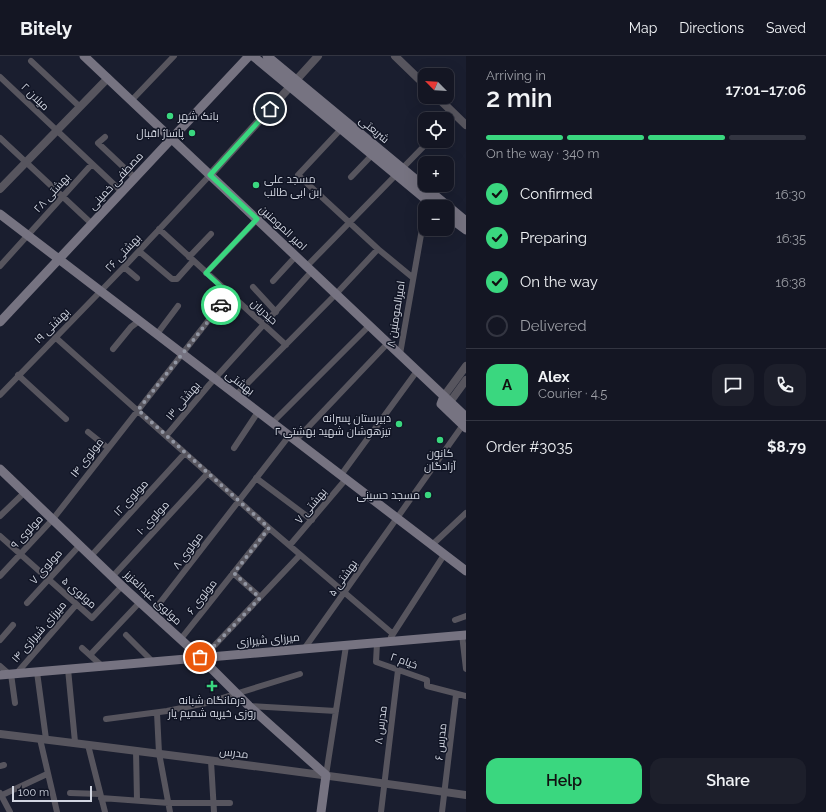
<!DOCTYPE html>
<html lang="en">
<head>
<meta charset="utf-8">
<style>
	body { margin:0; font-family:Raleway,Cairo,sans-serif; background:#1d1f2b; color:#f1f3f6; height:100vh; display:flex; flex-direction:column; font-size:15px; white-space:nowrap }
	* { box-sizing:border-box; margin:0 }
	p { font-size:13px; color:#9d9fa6 }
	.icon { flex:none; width:22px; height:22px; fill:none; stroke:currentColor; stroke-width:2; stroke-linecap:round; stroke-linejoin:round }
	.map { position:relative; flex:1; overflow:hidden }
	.side { display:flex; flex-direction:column; background:#141623; width:360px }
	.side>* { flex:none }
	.needle { width:26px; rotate:294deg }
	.buttons { position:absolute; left:418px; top:12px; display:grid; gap:8px }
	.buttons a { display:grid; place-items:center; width:36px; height:36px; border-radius:8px; background:#141623; box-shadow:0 4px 16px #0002,0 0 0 1px #333541; font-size:20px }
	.scale { position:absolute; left:12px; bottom:10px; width:80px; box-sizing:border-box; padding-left:4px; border:2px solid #d2d6e1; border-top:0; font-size:11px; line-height:14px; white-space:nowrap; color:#d2d6e1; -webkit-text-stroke:3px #111525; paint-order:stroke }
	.pin { position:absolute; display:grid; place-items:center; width:34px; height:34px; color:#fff; margin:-17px; border:2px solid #fff; border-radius:50%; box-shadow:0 1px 4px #0007 }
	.courier { position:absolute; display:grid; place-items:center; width:40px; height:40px; margin:-20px; border:3px solid #3ad77f; border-radius:50%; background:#fff; color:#222; box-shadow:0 1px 5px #0007 }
	.head em { font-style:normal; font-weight:600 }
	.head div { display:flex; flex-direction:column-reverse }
	.head { display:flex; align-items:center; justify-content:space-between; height:68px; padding:0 20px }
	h1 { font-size:26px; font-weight:600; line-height:30px }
	.bar { display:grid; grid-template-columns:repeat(4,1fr); gap:6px 4px; align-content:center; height:48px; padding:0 20px }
	.bar i { height:5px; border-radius:3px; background:#333541 }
	.bar .on { background:#3ad77f }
	.bar p { grid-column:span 4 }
	.line { display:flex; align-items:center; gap:10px; padding:0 20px; border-top:1px solid #333541 }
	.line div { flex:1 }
	.round { display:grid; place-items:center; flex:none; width:42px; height:42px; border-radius:12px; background:#1d1f2b }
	ol { padding:0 20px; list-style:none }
	li { display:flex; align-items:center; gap:12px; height:44px }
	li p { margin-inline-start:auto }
	li .icon { padding:4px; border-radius:50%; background:#3ad77f; color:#111; stroke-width:4 }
	li:last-child { color:#9d9fa6 }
	li i { width:22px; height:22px; border:2px solid #333541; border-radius:50% }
	.cta { display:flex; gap:8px; margin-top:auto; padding:8px 20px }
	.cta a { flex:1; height:46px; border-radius:12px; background:#3ad77f; color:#111; font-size:16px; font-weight:600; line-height:46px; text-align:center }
	.cta a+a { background:#1d1f2b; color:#f1f3f6 }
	header { display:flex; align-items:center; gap:24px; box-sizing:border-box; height:56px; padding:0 20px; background:#141623; border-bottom:1px solid #333541 }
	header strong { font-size:19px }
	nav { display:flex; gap:22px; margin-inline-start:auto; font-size:14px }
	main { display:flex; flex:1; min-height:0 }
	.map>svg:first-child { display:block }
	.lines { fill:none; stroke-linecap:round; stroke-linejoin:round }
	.minor { stroke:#57555e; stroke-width:6 }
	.tertiary { stroke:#57555e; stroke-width:8 }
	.secondary { stroke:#767381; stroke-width:9 }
	.done { stroke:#9296a3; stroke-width:4; stroke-dasharray:0 7.2 }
	.route { stroke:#3ad77f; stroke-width:5 }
	.poi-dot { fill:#3ad77f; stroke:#111525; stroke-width:1.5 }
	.labels { text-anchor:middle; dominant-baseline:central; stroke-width:3; stroke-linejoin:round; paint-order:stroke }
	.street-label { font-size:11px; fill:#d2d6e1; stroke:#111525 }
	.poi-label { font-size:11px; fill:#d2d6e1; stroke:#111525; text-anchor:end }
</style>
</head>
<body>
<header>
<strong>Bitely</strong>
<nav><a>Map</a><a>Directions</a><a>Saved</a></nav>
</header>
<main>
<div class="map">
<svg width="466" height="756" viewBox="0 0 466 756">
	<rect width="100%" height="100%" fill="#1a1e2f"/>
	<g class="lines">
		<path class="minor" d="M31 5 80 51
			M0 21 122 136
			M131 45 174 0
			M447 68 456 59
			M341 73 298 119 378 193 412 221
			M105 81 98 87 135 122
			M0 82 92 168
			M351 121 372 99
			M159 173 286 289
			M139 195 172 223H177L193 205
			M189 201 211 178
			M0 210 92 108
			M307 210 429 85
			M124 211 137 222
			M206 217 263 157
			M273 225 296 200
			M253 231 276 256
			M157 278 178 250
			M55 281 269 472 393 578
			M113 293 131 271 139 265
			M400 298 425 156
			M18 319 66 363
			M0 339 124 211 210 119
			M236 339 336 238 378 193
			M272 367 369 270
			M88 376 108 392
			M166 380 209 329 312 215
			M295 385 388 287
			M234 392 258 356
			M341 419 417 315
			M256 422 312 464
			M0 460 25 436
			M0 480 92 562 122 530
			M290 489 346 423
			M432 489 466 457
			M91 500 185 397
			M233 517 260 541
			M0 520 53 463 229 238
			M113 520 208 417
			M27 547 80 489
			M152 557 289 380
			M455 564 466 560
			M126 579 153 606
			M462 579 466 613
			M391 581 444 499
			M0 584 13 569
			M180 584 269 472
			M377 587 376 606 427 624V630L466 640
			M82 592 102 610
			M304 593 463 369
			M90 599 140 546
			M209 601 213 591 300 499
			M0 610 9 618
			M68 613 75 686
			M37 616 46 683
			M11 618 15 647
			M16 618 76 549
			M249 650 336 655
			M157 657 159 697 170 756
			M106 663 167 655 206 647 300 618
			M40 683 57 756
			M88 689 105 756
			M136 694 137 744
			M211 705 214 756
			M0 710 4 709
			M326 719 346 590
			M0 737 10 756
			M70 737 100 738
			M0 740 47 718
			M101 742 169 747H230
			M381 756 398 614
			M442 756 456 639"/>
		<path class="tertiary" d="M395 0 425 29
			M437 41 466 69
			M210 119 318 0
			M0 133 108 22
			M444 340 466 310
			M450 346 466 324
			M0 678C156 697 311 717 466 739"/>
		<path class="secondary" d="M84 0 466 361
			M253 0 435 151
			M267 0 466 165
			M0 158 466 515
			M447 160 466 174
			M0 266 249 0
			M444 340 441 348 466 372
			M0 413 122 530 200 601 249 650 326 719 321 756
			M0 619 466 579"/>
	</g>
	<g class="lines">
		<path class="done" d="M200 601H209L213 591 260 542 234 517 269 472 138 354 221 249"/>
		<path class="route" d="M221 249 229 238 206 217 257 163 210 119 270 53"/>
	</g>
	<g class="poi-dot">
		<circle cx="170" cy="60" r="4"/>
		<circle cx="192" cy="77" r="4"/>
		<circle cx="256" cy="129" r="4"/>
		<circle cx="399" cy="368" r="4"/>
		<circle cx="440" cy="384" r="4"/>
		<circle cx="428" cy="439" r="4"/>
		<path d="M210 624h4v4h4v4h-4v4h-4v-4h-4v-4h4z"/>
	</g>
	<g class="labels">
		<g class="street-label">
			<text transform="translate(35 41) rotate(44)">میلان ۲</text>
			<text transform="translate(374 74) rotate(40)">شریعتی</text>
			<text transform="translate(116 125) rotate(-47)">مصطفی خمینی</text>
			<text transform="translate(52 137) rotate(-48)">بهشتی ۲۸</text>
			<text transform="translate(283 172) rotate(43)">امیر المومنین</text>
			<text transform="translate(123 197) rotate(-47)">بهشتی ۲۶</text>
			<text transform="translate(264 256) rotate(42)">حیدریان</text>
			<text transform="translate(396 258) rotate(-81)">امیرالمومنین ۸</text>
			<text transform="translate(52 270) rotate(-45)">بهشتی ۱۹</text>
			<text transform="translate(240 327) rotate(37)">بهشتی</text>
			<text transform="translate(183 345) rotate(-50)">بهشتی ۱۳</text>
			<text transform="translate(87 402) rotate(-52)">مولوی ۱۴</text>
			<text transform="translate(131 442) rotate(-47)">مولوی ۱۲</text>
			<text transform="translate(311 450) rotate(-50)">بهشتی ۷</text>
			<text transform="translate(153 462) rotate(-47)">مولوی ۱۰</text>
			<text transform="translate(27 476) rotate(-47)">مولوی ۹</text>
			<text transform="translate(188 495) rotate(-53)">مولوی ۸</text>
			<text transform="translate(46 511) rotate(-48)">مولوی ۷</text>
			<text transform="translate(343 522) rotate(-55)">بهشتی ۵</text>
			<text transform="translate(79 537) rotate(41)">مولوی ۵</text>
			<text transform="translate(202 541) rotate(-52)">مولوی ۶</text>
			<text transform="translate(153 542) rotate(43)">مولوی عبدالعزیز</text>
			<text transform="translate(39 576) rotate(-49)">میرزای شیرازی ۱۴</text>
			<text transform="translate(268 584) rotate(-5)">میرزای شیرازی</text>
			<text transform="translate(404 605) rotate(19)">خیام ۲</text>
			<text transform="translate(381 669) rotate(-83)">مدرس ۸</text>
			<text transform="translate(441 686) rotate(-84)">مدرس ۶</text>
			<text transform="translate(234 697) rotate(7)">مدرس</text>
		</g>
		<g class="poi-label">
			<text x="178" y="60" text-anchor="start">بانک شهر</text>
			<text x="184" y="77">پاساژ اقبال</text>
			<text x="264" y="123" text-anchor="start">مسجد علی<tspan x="264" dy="13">ابن ابی طالب</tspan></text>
			<text x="391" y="362">دبیرستان پسرانه<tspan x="391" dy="13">تیزهوشان شهید بهشتی ۲</tspan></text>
			<text x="440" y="397" text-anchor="middle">کانون<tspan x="440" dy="13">آزادگان</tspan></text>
			<text x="420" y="439">مسجد حسینی</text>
			<text x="212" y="644" text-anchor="middle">درمانگاه شبانه<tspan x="212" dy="13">روزی خیریه شمیم یار</tspan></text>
		</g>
	</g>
</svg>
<div class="buttons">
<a><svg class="needle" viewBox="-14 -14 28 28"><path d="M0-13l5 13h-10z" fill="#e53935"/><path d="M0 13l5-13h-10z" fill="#9d9fa6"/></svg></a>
<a><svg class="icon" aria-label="locate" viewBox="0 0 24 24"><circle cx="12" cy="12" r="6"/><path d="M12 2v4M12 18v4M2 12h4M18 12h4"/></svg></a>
<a>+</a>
<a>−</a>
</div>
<div class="scale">100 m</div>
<div class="pin" style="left:200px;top:601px;background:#ea580c"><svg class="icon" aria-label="bag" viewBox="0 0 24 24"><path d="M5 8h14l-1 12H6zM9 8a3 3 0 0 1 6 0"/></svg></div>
<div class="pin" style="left:270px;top:53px;background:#1f2937"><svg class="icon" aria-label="home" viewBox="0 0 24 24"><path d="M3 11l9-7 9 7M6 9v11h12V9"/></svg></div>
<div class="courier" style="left:221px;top:249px"><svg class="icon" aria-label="car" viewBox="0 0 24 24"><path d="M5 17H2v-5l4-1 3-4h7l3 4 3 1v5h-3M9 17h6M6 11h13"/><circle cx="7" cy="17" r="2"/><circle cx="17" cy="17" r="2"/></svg></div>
</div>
<section class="side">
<div class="head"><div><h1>2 min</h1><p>Arriving in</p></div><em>17:01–17:06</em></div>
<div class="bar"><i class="on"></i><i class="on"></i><i class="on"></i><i></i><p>On the way · 340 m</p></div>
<ol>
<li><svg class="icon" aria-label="check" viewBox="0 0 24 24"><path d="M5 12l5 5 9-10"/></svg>Confirmed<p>16:30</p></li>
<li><svg class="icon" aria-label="check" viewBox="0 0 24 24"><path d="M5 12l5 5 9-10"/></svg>Preparing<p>16:35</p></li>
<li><svg class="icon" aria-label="check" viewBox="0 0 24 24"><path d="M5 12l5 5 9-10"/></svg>On the way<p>16:38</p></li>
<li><i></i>Delivered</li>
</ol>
<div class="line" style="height:72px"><b class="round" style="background:#3ad77f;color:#111">A</b><div><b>Alex</b><p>Courier · 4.5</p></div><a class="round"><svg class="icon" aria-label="chat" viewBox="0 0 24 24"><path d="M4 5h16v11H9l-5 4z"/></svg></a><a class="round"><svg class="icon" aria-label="phone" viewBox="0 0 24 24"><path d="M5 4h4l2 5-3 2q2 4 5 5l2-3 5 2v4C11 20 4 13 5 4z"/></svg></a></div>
<div class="line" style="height:52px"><div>Order #3035</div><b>$8.79</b></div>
<div class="cta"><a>Help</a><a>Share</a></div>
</section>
</main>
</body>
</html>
